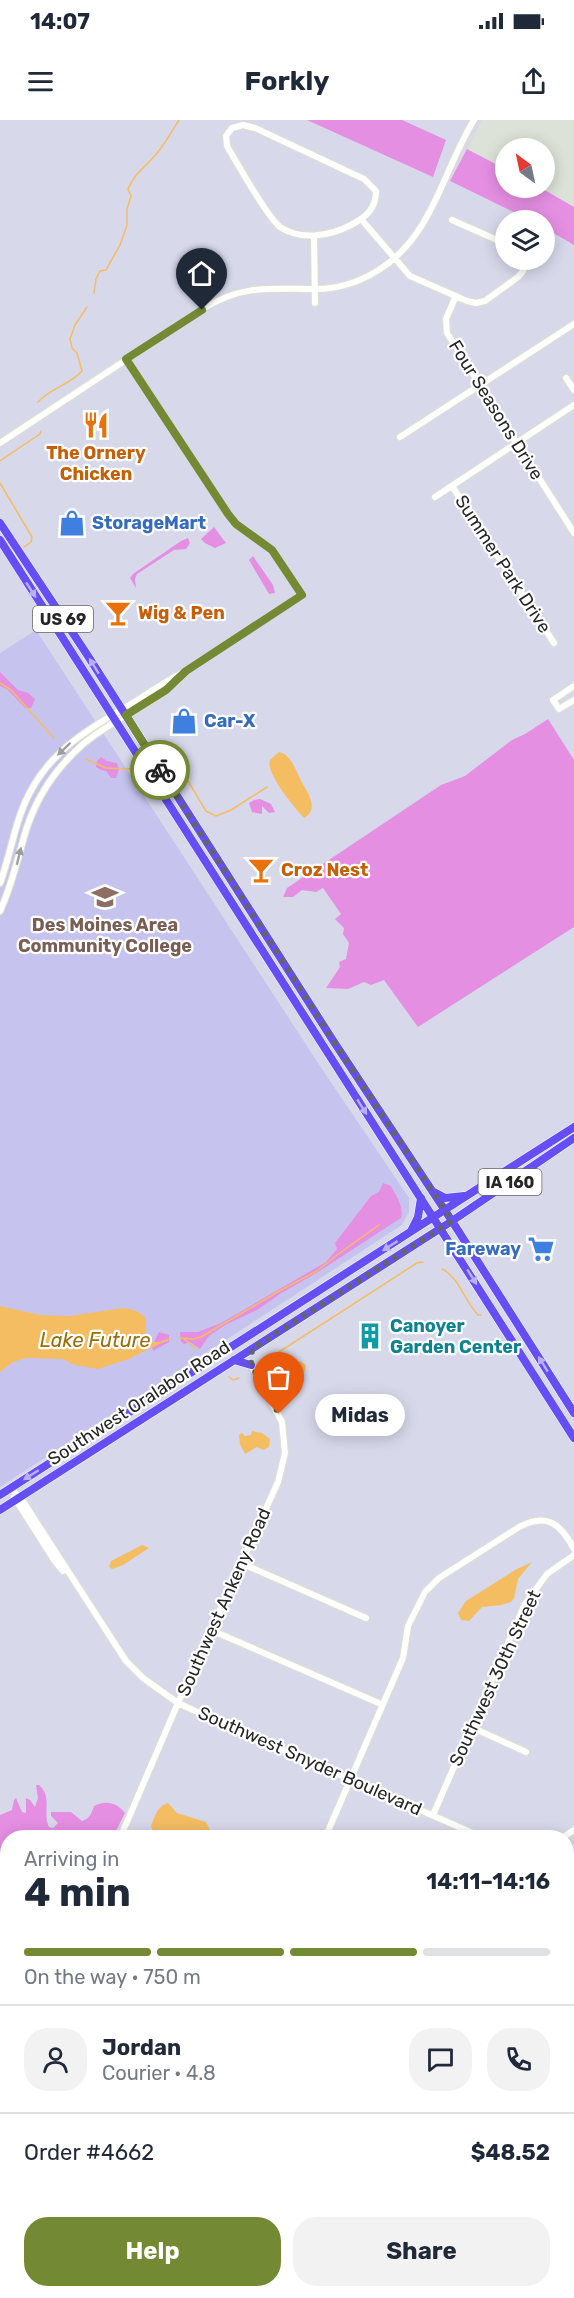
<!DOCTYPE html>
<html lang="en">
<head>
<meta charset="utf-8">
<style>
	body { margin:0; font-family:Rubik,sans-serif; background:#f2f2f3; color:#1f2937; height:100vh; display:flex; flex-direction:column; font-size:22px; white-space:nowrap }
	* { box-sizing:border-box; margin:0 }
	p { font-size:20px; color:#747a83 }
	.icon { flex:none; width:33px; height:33px; fill:none; stroke:currentColor; stroke-width:2; stroke-linecap:round; stroke-linejoin:round }
	.map { position:relative; flex:1; overflow:hidden }
	.panel { position:absolute; left:0px; top:1710px; width:574px; height:468px; display:flex; flex-direction:column; background:#fff; border-radius:24px 24px 0 0; box-shadow:0 3px 15px #0003 }
	.panel>* { flex:none }
	.needle { width:39px; rotate:327deg }
	.tools { position:absolute; left:495px; top:18px; display:grid; gap:12px }
	.tools a { display:grid; place-items:center; width:60px; height:60px; border-radius:50%; background:#fff; box-shadow:0 3px 15px #0003; font-size:30px }
	.pin { position:absolute; display:grid; place-items:center; width:51px; height:51px; color:#fff; margin:-62px -26px; border-radius:50% 50% 50% 0; rotate:-45deg; box-shadow:0 0 6px #0007 }
	.pin .icon { rotate:45deg }
	.courier { position:absolute; display:grid; place-items:center; width:60px; height:60px; margin:-30px; border:4px solid #748933; border-radius:50%; background:#fff; color:#222; box-shadow:0 2px 8px #0007 }
	.bubble { position:absolute; height:42px; border-radius:21px; background:#fff; box-shadow:0 3px 15px #0003; font-size:20px; font-weight:700; line-height:42px; text-align:center }
	.head em { font-style:normal; font-weight:700 }
	.head div { display:flex; flex-direction:column-reverse }
	.head { display:flex; align-items:center; justify-content:space-between; height:102px; padding:0 24px }
	h1 { font-size:39px; font-weight:700; line-height:45px }
	.bar { display:grid; grid-template-columns:repeat(4,1fr); gap:9px 6px; align-content:center; height:72px; padding:0 24px }
	.bar i { height:8px; border-radius:4px; background:#e0e1e3 }
	.bar .on { background:#748933 }
	.bar p { grid-column:span 4 }
	.line { display:flex; align-items:center; gap:15px; padding:0 24px; border-top:2px solid #e0e1e3 }
	.line div { flex:1 }
	.round { display:grid; place-items:center; flex:none; width:63px; height:63px; border-radius:24px; background:#f2f2f3 }
	.cta { display:flex; gap:12px; margin-top:auto; padding:12px 24px }
	.cta a { flex:1; height:69px; border-radius:24px; background:#748933; color:#fff; font-size:24px; font-weight:700; line-height:69px; text-align:center }
	.cta a+a { background:#f2f2f3; color:#1f2937 }
	.status { display:flex; justify-content:space-between; align-items:center; height:42px; padding:0 30px; background:#fff; direction:ltr }
	.status svg { height:16px; fill:currentColor }
	header { display:flex; justify-content:space-between; align-items:center; height:78px; padding:0 24px; background:#fff; font-size:27px; font-weight:700 }
	.map>svg:first-child { display:block }
	.industrial { fill:#dce2d8 }
	.education { fill:#c6c4ee }
	.green { fill:#e58fe3 }
	.water { fill:#f4bd62 }
	.lines { fill:none; stroke-linecap:round; stroke-linejoin:round }
	.stream { stroke:#f4bd62; stroke-width:1.5 }
	.minor-casing { stroke:#dde1cc; stroke-width:8 }
	.major-casing { stroke:#fff; stroke-width:9 }
	.minor { stroke:#fff; stroke-width:6 }
	.major { stroke:#644ff7; stroke-width:8 }
	.oneway { fill:#b9b0fb }
	.oneway2 { fill:#9d9d9d }
	.done { stroke:#64646b; stroke-width:6; stroke-dasharray:0 10.8 }
	.route { stroke:#748933; stroke-width:8 }
	.labels { text-anchor:middle; dominant-baseline:central; stroke-width:4.5; stroke-linejoin:round; paint-order:stroke }
	.shield { fill:#fff; stroke:#676767; stroke-width:1.5 }
	.shield-label { font-size:16px; font-weight:bold; fill:#262626 }
	.street-label { font-size:18px; fill:#262626; stroke:#fff }
	.food-label { font-size:18px; font-weight:bold; fill:#c56008; stroke:#fff; text-anchor:start }
	.shop-label { font-size:18px; font-weight:bold; fill:#366cbe; stroke:#fff; text-anchor:start }
	.education-label { font-size:18px; font-weight:bold; fill:#785e54; stroke:#fff }
	.culture-label { font-size:18px; font-weight:bold; fill:#0d838f; stroke:#fff; text-anchor:start }
	.water-label { font-size:20px; font-style:italic; fill:#9a6f07; stroke:#fff }
</style>
</head>
<body>
<div class="status"><b>14:07</b><svg viewBox="0 0 49 12"><path d="M0 12V9h3v3zM5 12V6h3v6zM10 12V3h3v9zM15 12V0h3v12zM26 1h20v11H26zM47 4h2v5h-2z"/></svg></div>
<header><svg class="icon" aria-label="menu" viewBox="0 0 24 24"><path d="M4 6h16M4 12h16M4 18h16"/></svg>Forkly<svg class="icon" aria-label="share" viewBox="0 0 24 24"><path d="M12 15V3M7 8l5-5 5 5M5 13v7h14v-7"/></svg></header>
<div class="map">
<svg width="574" height="2178" viewBox="0 0 574 2178">
	<rect width="100%" height="100%" fill="#d7d8ea"/>
	<path class="industrial" d="M482 0H574V87L541 68H544V28H506L505 49 467 29Z"/>
	<path class="education" d="M36 510 318 943 409 1078V1092L402 1105 0 1367V533Z"/>
	<path class="green" d="M307 0H402L446 20 433 57Z
		M467 29 505 49 506 68H541L574 87V125L545 108 544 100H530L450 61Z
		M214 407 226 423 215 428 205 423 201 419Z
		M188 418 190 423 186 429 174 430 137 454 135 459 136 468 130 458 133 454 181 421Z
		M253 436 273 465 275 473 269 474 249 440Z
		M0 552 18 570 28 573 35 579 31 588H25L8 570 0 566Z
		M548 599 574 640V807L418 907 384 860 371 865 364 862 348 869 326 868 340 847 339 842 346 839 349 823 343 814 344 808 335 799 341 794 323 768 316 772 302 770 293 777H283L287 768 441 665 465 656 512 620 525 614Z
		M101 637 107 641 117 643 119 650 116 658H111L106 651 101 650 96 647 97 641Z
		M260 679 271 684 275 692 269 693 262 686V694L252 692 249 683 254 680Z
		M383 1063 391 1066C396 1076 404 1086 401 1098L318 1152 280 1174 257 1190 225 1205 209 1216 200 1229 190 1222 184 1224 181 1222 180 1212H198L221 1203 326 1142 337 1129 335 1123 371 1076 379 1072Z
		M159 1212 169 1215V1222L153 1231 152 1226Z
		M36 1665H39C53 1677 42 1693 49 1707L53 1708 58 1703 51 1696V1692H71L82 1701C90 1699 92 1692 94 1686 105 1680 117 1682 125 1693L113 1717H20L19 1712 17 1711 11 1717 8 1718 3 1730C9 1746 10 1753 0 1768V1695L12 1690 14 1680 16 1678 22 1692 26 1693V1678L30 1680 35 1687 38 1678Z
		M7 2086 8 2170 345 2171 334 2178H118L115 2175 110 2178H0V2091Z"/>
	<path class="water" d="M279 632C293 635 297 655 304 666 310 676 318 690 304 698 295 688 265 653 270 640Z
		M0 1186 40 1195 69 1196 123 1188C132 1189 139 1191 146 1198V1222H163L129 1239 98 1249 74 1245 63 1239 27 1238 13 1242 0 1252Z
		M300 1241 306 1245 305 1251 285 1266 280 1260V1255Z
		M252 1311 262 1313 270 1319 269 1327 263 1330 257 1327 245 1334 240 1324 239 1315 242 1313 245 1316 251 1315Z
		M142 1425 149 1428 123 1445 112 1449 109 1447 111 1441Z
		M532 1442 518 1459 514 1478 511 1482 501 1485 482 1487 469 1501 461 1500 458 1493 466 1481 515 1450Z
		M168 1683 177 1693 206 1702 210 1710C191 1711 172 1712 153 1711L151 1706C155 1696 157 1686 168 1683Z"/>
	<g class="lines">
		<path class="stream" d="M94 173 96 159 100 151 106 150 120 125 127 105V89L131 76 128 69C136 51 146 47 158 32 166 22 172 11 179 0
			M38 282C51 268 71 264 82 251L77 233 72 228 70 219 75 205 87 187
			M0 341 40 314 41 311
			M0 363 32 417 31 422 24 427
			M0 563 11 570 54 618
			M164 635H170L176 641 206 691 216 696 231 690 267 667
			M86 639 106 648 131 649
			M442 1149C459 1157 465 1182 478 1195H481
			M179 1218 193 1219 201 1217 281 1170 317 1151 337 1135 379 1105
			M184 1219 197 1229
			M159 1223 170 1219
			M262 1243 273 1240 279 1232 417 1143 423 1142
			M229 1257 233 1260 239 1258
			M0 1772 8 1761
			M0 1774V1783"/>
		<g class="minor-casing">
			<path id="minor" d="M243 5 255 8 364 59 376 71C376 89 366 97 351 105 330 116 301 121 280 107 267 97 237 43 227 26L226 16 232 8Z
				M361 99 410 156 467 181 476 183 485 181 518 157 523 151 524 140
				M452 100 506 124
				M314 116 315 183
				M455 178 446 199 447 213 574 413
				M566 258 574 270
				M400 317 574 204
				M0 323 206 187C245 164 273 169 316 169 338 169 359 162 377 151 433 117 442 52 474 0
				M452 366 554 523
				M435 377 574 285
				M574 566 553 580 559 589 574 580
				M0 763C12 731 15 697 33 667 53 631 88 609 123 589 144 577 163 562 186 551L302 475 272 430 236 404 228 394 126 239
				M0 791C11 767 17 742 24 717 34 681 55 649 82 625 113 598 156 584 184 554
				M11 1368 24 1383 126 1541 143 1558 178 1583 219 1602 484 1718
				M14 1377 54 1440 63 1451
				M241 1443 366 1498
				M211 1510 381 1584
				M471 1607 526 1632
				M433 1695 525 1484 547 1454 574 1435
				M120 1718 178 1583 278 1362 285 1333 282 1302 251 1245
				M325 1718 403 1538 408 1506 425 1472 439 1458 519 1407C547 1392 561 1404 574 1429
				M562 1718 574 1710
				M567 1804 574 1809
				M567 1825 574 1821
				M567 1946 569 1933 574 1923
				M0 1991 8 1973
				M567 2008V2043
				M567 2091 574 2093
				M547 2170 561 2178
				M409 2178 417 2170
				M522 2178 527 2170"/>
		</g>
		<g class="major-casing">
			<path id="major" d="M0 403 88 536 334 922 452 1101 574 1293
				M0 420 574 1318
				M436 1073 445 1078 464 1076
				M411 1111 418 1097 421 1078
				M234 1240 251 1245
				M0 1375 574 1007
				M0 1390 452 1101 574 1018"/>
		</g>
		<use href="#minor" class="minor"/>
		<use href="#major" class="major"/>
	</g>
	<defs><path id="oneway-solid" d="M-6-.8H1V-3.2L6.5 0L1 3.2V.8H-6Z" transform="scale(1.5)"/></defs>
	<g class="oneway">
		<use href="#oneway-solid" transform="translate(31 470) rotate(57)"/>
		<use href="#oneway-solid" transform="translate(94 546) rotate(-122)"/>
		<use href="#oneway-solid" transform="translate(362 987) rotate(58)"/>
		<use href="#oneway-solid" transform="translate(390 1126) rotate(147)"/>
		<use href="#oneway-solid" transform="translate(472 1157) rotate(58)"/>
		<use href="#oneway-solid" transform="translate(543 1244) rotate(-122)"/>
		<use href="#oneway-solid" transform="translate(31 1355) rotate(148)"/>
	</g>
	<g class="oneway2">
		<use href="#oneway-solid" transform="translate(64 629) rotate(136)"/>
		<use href="#oneway-solid" transform="translate(19 736) rotate(-76)"/>
	</g>
	<g class="lines">
		<path class="done" d="M160 650 344 937 452 1101 252 1229 251 1245 279 1294"/>
		<path class="route" d="M160 650 126 595 166 570 186 551 302 475 272 430 236 404 228 394 126 239 202 190"/>
	</g>
	<defs>
		<g id="restaurant-bare" transform="scale(2.07)"><path d="M-5-6h1v4h1v-4h1v4h1v-4h1v5L-1.5 .5V6h-2V.5L-5-1ZM5-6V6H3V1.5H1.5Q1.5-4 5-6Z" fill="#e8710a" stroke="#fff" stroke-width="2.5" paint-order="stroke"/></g>
		<g id="shop-bare" transform="scale(2.07)"><path d="M-5-2.5h2.3a2.7 3.5 0 0 1 5.4 0H5L5.5 6h-11ZM-1.5-2.5h3a1.5 2.3 0 0 0-3 0Z" fill="#3f7fe0" stroke="#fff" stroke-width="2.5" paint-order="stroke"/></g>
		<g id="bar-bare" transform="scale(2.07)"><path d="M-6-5H6L.8 .8V4.5H3.5V6h-7V4.5H-.8V.8Z" fill="#e8710a" stroke="#fff" stroke-width="2.5" paint-order="stroke"/></g>
		<g id="university-bare" transform="scale(2.07)"><path d="M0-5L7-2L0 1L-7-2ZM-4 1L0 2.5L4 1V4Q0 6-4 4Z" fill="#8d6e63" stroke="#fff" stroke-width="2.5" paint-order="stroke"/></g>
		<g id="supermarket-bare" transform="scale(2.07)"><path d="M-6-5.5h2.5l.6 2H6L4.5 2H-2.5L-4.4-4H-6ZM-1.5 3.2a1.3 1.3 0 1 0 .1 0ZM3 3.2a1.3 1.3 0 1 0 .1 0Z" fill="#3f7fe0" stroke="#fff" stroke-width="2.5" paint-order="stroke"/></g>
		<g id="building-bare" transform="scale(2.07)"><path d="M-4-6H4V6H1V3H-1V6H-4ZM-2.5-4.3h1.7v1.8h-1.7ZM.8-4.3h1.7v1.8H.8ZM-2.5-1h1.7V.8h-1.7ZM.8-1h1.7V.8H.8Z" fill="#0f9aa8" stroke="#fff" stroke-width="2.5" paint-order="stroke"/></g>
	</defs>
	<g fill-rule="evenodd">
		<use href="#restaurant-bare" x="96" y="305"/>
		<use href="#shop-bare" x="72" y="403"/>
		<use href="#bar-bare" x="118" y="493"/>
		<use href="#shop-bare" x="184" y="601"/>
		<use href="#bar-bare" x="261" y="750"/>
		<use href="#university-bare" x="105" y="777"/>
		<use href="#supermarket-bare" x="541" y="1129"/>
		<use href="#building-bare" x="370" y="1216"/>
	</g>
	<g class="labels">
		<g class="shield">
			<rect x="33" y="486" width="60" height="26" rx="4.5"/>
			<rect x="478.5" y="1049" width="63" height="26" rx="4.5"/>
		</g>
		<g class="shield-label">
			<text x="63" y="499">US 69</text>
			<text x="510" y="1062">IA 160</text>
		</g>
		<g class="street-label">
			<text transform="translate(496 290) rotate(58)">Four Seasons Drive</text>
			<text transform="translate(503 444) rotate(57)">Summer Park Drive</text>
			<text transform="translate(139 1283) rotate(-33)">Southwest Oralabor Road</text>
			<text transform="translate(224 1482) rotate(-66)">Southwest Ankeny Road</text>
			<text transform="translate(495 1558) rotate(-65)">Southwest 30th Street</text>
			<text transform="translate(310 1641) rotate(24)">Southwest Snyder Boulevard</text>
		</g>
		<g class="food-label">
			<text x="96" y="333" text-anchor="middle">The Ornery<tspan x="96" dy="21">Chicken</tspan></text>
			<text x="138" y="493">Wig &amp; Pen</text>
			<text x="281" y="750">Croz Nest</text>
		</g>
		<g class="shop-label">
			<text x="92" y="403">StorageMart</text>
			<text x="204" y="601">Car-X</text>
			<text x="521" y="1129" text-anchor="end">Fareway</text>
		</g>
		<g class="education-label">
			<text x="105" y="805">Des Moines Area<tspan x="105" dy="21">Community College</tspan></text>
		</g>
		<g class="culture-label">
			<text x="390" y="1206">Canoyer<tspan x="390" dy="21">Garden Center</tspan></text>
		</g>
		<g class="water-label">
			<text x="95" y="1220">Lake Future</text>
		</g>
	</g>
</svg>
<div class="tools">
<a><svg class="needle" viewBox="-14 -14 28 28"><path d="M0-13l5 13h-10z" fill="#e53935"/><path d="M0 13l5-13h-10z" fill="#747a83"/></svg></a>
<a><svg class="icon" aria-label="layers" viewBox="0 0 24 24"><path d="M12 4l9 5-9 5-9-5zM3 14l9 5 9-5"/></svg></a>
</div>
<div class="pin" style="left:279px;top:1294px;background:#ea580c"><svg class="icon" aria-label="bag" viewBox="0 0 24 24"><path d="M5 8h14l-1 12H6zM9 8a3 3 0 0 1 6 0"/></svg></div>
<div class="pin" style="left:202px;top:190px;background:#1f2937"><svg class="icon" aria-label="home" viewBox="0 0 24 24"><path d="M3 11l9-7 9 7M6 9v11h12V9"/></svg></div>
<div class="courier" style="left:160px;top:650px"><svg class="icon" aria-label="bike" viewBox="0 0 24 24"><circle cx="6" cy="16" r="4"/><circle cx="18" cy="16" r="4"/><path d="M6 16l4-8h5l3 8M10 8l3 8H6M13 5h3"/></svg></div>
<div class="bubble" style="left:315px;top:1274px;width:90px">Midas</div>
<section class="panel">
<div class="head"><div><h1>4 min</h1><p>Arriving in</p></div><em>14:11–14:16</em></div>
<div class="bar"><i class="on"></i><i class="on"></i><i class="on"></i><i></i><p>On the way · 750 m</p></div>
<div class="line" style="height:108px"><a class="round"><svg class="icon" aria-label="person" viewBox="0 0 24 24"><circle cx="12" cy="8" r="4"/><path d="M4 21q1-7 8-7t8 7"/></svg></a><div><b>Jordan</b><p>Courier · 4.8</p></div><a class="round"><svg class="icon" aria-label="chat" viewBox="0 0 24 24"><path d="M4 5h16v11H9l-5 4z"/></svg></a><a class="round"><svg class="icon" aria-label="phone" viewBox="0 0 24 24"><path d="M5 4h4l2 5-3 2q2 4 5 5l2-3 5 2v4C11 20 4 13 5 4z"/></svg></a></div>
<div class="line" style="height:78px"><div>Order #4662</div><b>$48.52</b></div>
<div class="cta"><a>Help</a><a>Share</a></div>
</section>
</div>
</body>
</html>
